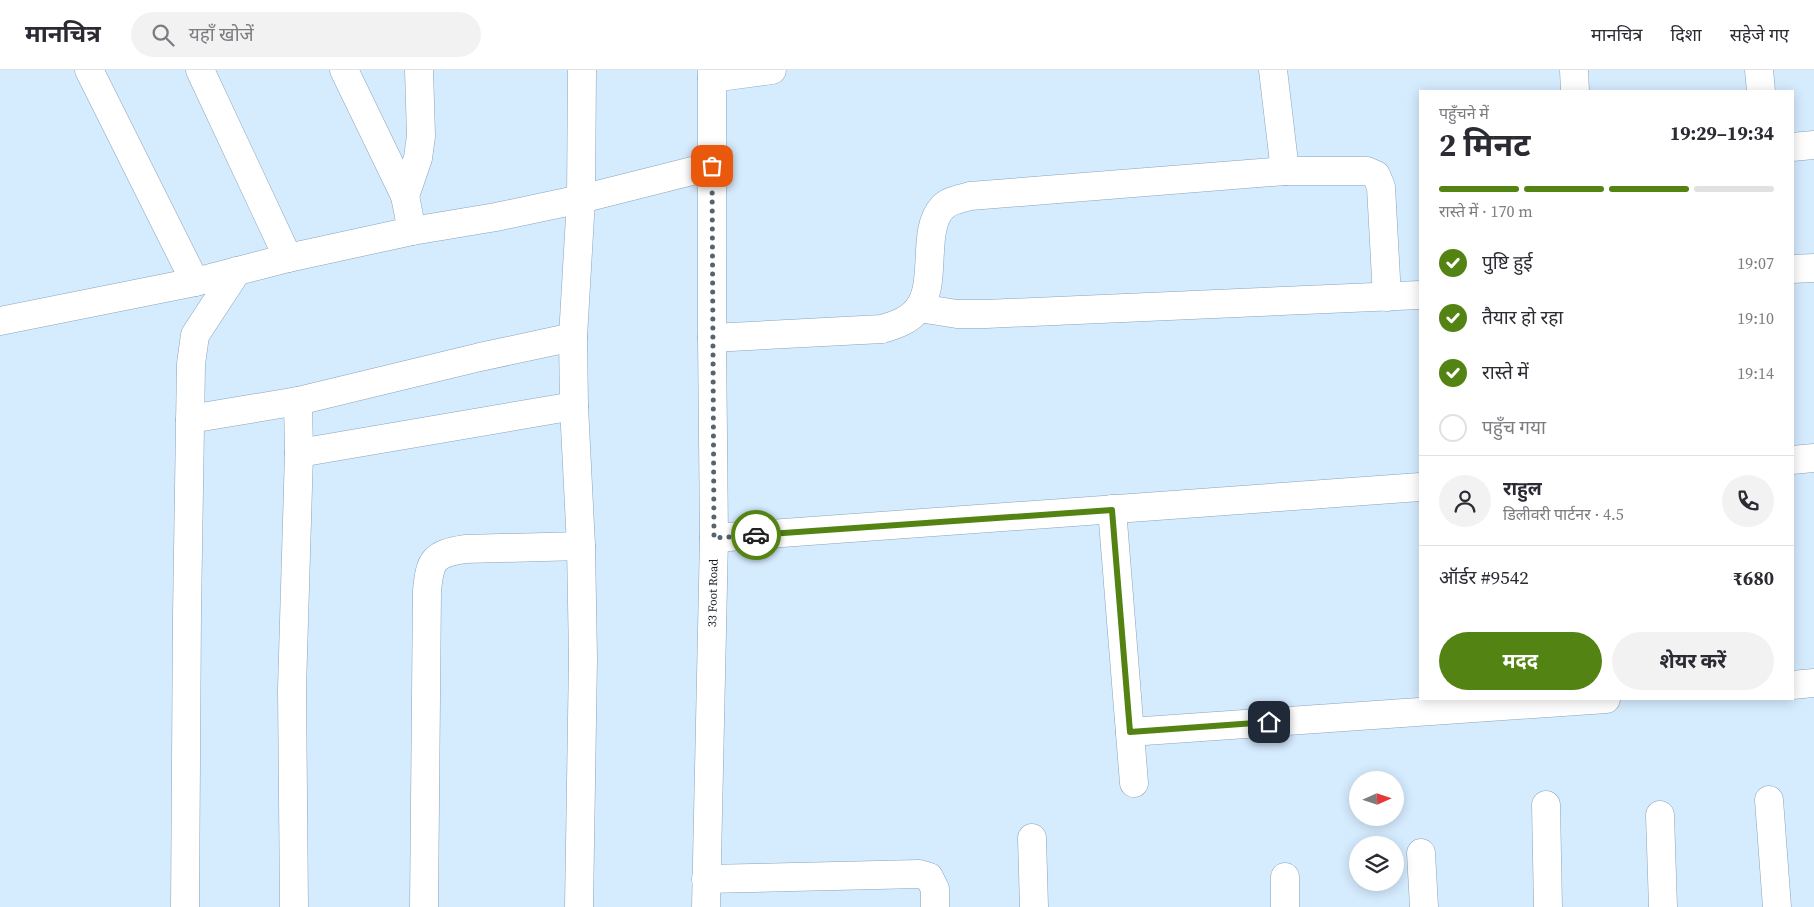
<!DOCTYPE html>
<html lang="hi">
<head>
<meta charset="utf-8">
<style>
	body { margin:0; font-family:"Source Serif 4","Noto Sans Devanagari",serif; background:#f2f2f3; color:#2b2b33; height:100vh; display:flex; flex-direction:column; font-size:19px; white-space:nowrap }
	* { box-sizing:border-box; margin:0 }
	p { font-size:16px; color:#7c7c81 }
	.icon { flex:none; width:28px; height:28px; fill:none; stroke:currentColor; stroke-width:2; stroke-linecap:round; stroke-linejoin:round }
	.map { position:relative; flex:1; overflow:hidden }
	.sheet { position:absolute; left:1419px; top:20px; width:375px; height:610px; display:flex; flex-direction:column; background:#fff; border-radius:0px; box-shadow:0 2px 12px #0003 }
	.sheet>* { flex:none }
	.needle { width:32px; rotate:87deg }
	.buttons { position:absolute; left:1349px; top:701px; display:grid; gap:10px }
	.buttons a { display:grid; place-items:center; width:55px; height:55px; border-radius:50%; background:#fff; box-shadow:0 2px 12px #0003; font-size:25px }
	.pin { position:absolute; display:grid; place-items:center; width:42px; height:42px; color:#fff; margin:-21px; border-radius:10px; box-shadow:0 2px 8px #0006 }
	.courier { position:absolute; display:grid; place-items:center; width:50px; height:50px; margin:-25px; border:4px solid #538313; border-radius:50%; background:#fff; color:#222; box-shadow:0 1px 6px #0007 }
	.head em { font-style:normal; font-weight:700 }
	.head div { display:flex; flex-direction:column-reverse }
	.head { display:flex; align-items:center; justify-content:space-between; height:85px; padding:0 20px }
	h1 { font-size:32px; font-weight:700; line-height:38px }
	.bar { display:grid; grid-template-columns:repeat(4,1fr); gap:8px 5px; align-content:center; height:60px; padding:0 20px }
	.bar i { height:6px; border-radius:4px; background:#e1e1e2 }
	.bar .active { background:#538313 }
	.bar p { grid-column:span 4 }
	.line { display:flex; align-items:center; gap:12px; padding:0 20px; border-top:1px solid #e1e1e2 }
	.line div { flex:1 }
	.round { display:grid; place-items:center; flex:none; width:52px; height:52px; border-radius:26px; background:#f2f2f3 }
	ol { padding:0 20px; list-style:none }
	li { display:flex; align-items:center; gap:15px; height:55px }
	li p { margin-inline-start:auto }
	li .icon { padding:5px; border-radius:50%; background:#538313; color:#fff; stroke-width:4 }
	li:last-child { color:#7c7c81 }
	li i { width:28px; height:28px; border:2px solid #e1e1e2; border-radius:50% }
	.cta { display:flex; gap:10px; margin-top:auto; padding:10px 20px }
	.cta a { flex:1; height:58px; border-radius:30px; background:#538313; color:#fff; font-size:20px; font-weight:700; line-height:58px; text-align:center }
	.cta a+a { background:#f2f2f3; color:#2b2b33 }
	header { display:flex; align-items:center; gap:30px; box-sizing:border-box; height:70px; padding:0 25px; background:#fff; border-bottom:1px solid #e1e1e2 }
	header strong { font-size:24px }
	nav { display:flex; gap:28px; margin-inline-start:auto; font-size:18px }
	.search { width:350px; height:45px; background:#f2f2f3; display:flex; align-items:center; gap:12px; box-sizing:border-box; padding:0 18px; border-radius:28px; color:#7c7c81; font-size:19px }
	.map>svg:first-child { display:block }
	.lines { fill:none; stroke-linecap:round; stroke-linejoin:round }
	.street-casing { stroke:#8aa3ba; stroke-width:29 }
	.street { stroke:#fff; stroke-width:28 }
	.done { stroke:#566470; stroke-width:5; stroke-dasharray:0 9 }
	.route { stroke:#538313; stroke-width:6 }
	.labels { text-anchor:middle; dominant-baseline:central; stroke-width:5; stroke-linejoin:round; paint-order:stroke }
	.street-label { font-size:12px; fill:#121c24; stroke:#fff }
</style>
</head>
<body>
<header>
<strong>मानचित्र</strong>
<div class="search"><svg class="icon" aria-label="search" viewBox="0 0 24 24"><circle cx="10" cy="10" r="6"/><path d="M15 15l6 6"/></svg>यहाँ खोजें</div>
<nav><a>मानचित्र</a><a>दिशा</a><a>सहेजे गए</a></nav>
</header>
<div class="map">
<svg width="1814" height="837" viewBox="0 0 1814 837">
	<rect width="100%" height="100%" fill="#d5ebfe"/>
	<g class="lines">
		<g class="street-casing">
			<g id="street">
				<path d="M89 0 195 212"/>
				<path d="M200 0 288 188 412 161 496 147 581 129 712 96"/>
				<path d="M344 0 405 126 412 161"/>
				<path d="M1273 0 1285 101"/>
				<path d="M1574 0 1575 21"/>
				<path d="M1759 0 1761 21"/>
				<path d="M712 8 772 0"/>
				<path d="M1792 77 1814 75"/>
				<path d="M405 126 418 88 421 66 419 0"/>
				<path d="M1792 199 1814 198"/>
				<path d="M919 238 957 244H986L1420 225"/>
				<path d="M0 251 195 212 288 188"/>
				<path d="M712 268 882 259C895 255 909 251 918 239 938 214 921 161 942 138 949 130 961 129 970 126L1285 101H1367L1376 105 1381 117 1387 227"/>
				<path d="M190 349 298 331 480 287 573 267"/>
				<path d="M299 383 574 336"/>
				<path d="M1792 390 1814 388"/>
				<path d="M1112 439 1134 713"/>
				<path d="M714 468 1420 417"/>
				<path d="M1792 615 1814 613"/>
				<path d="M1130 662 1606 629"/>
				<path d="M1769 730 1777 837"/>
				<path d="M1546 735 1548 837"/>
				<path d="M1660 745 1663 837"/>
				<path d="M1032 768 1034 837"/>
				<path d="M1421 783 1424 837"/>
				<path d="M706 809 919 804 929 807 935 819V837"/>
				<path d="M185 837 187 543 191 294 195 265 237 201"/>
				<path d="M294 837 292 619 299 383 298 331"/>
				<path d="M424 837 427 521C430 490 433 484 465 479L581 476"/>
				<path d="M579 837 583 588 581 476 574 336 573 267 581 129 582 0"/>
				<path id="s1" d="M706 837 714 468 712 268V0"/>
				<path d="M1285 837V807"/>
			</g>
		</g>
		<use href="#street" class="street"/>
	</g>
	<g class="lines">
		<path class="done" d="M712 96 714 468 756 465"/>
		<path class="route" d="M756 465 1112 440 1130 662 1269 652"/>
	</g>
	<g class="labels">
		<g class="street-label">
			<text stroke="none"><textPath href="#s1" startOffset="314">33 Foot Road</textPath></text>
		</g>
	</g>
</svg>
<div class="buttons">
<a><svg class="needle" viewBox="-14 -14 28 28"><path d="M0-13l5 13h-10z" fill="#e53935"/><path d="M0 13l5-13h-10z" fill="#7c7c81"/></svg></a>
<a><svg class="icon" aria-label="layers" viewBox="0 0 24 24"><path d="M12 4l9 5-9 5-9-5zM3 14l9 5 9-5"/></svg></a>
</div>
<div class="pin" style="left:712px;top:96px;background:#ea580c"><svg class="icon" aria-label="bag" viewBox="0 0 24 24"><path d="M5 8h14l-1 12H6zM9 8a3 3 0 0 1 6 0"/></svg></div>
<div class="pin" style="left:1269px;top:652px;background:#1f2937"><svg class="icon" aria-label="home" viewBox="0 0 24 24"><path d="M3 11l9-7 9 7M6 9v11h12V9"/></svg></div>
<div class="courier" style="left:756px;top:465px"><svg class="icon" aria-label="car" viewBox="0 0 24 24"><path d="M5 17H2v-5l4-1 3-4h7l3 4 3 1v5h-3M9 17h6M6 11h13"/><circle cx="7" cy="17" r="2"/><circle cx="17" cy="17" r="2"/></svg></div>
<section class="sheet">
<div class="head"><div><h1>2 मिनट</h1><p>पहुँचने में</p></div><em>19:29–19:34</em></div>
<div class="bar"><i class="active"></i><i class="active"></i><i class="active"></i><i></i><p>रास्ते में · 170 m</p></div>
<ol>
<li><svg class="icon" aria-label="check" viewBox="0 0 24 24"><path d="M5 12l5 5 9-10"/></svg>पुष्टि हुई<p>19:07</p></li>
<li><svg class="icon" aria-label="check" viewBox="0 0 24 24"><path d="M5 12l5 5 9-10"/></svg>तैयार हो रहा<p>19:10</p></li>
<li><svg class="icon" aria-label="check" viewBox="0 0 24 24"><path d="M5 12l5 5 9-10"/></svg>रास्ते में<p>19:14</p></li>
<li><i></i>पहुँच गया</li>
</ol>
<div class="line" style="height:90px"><a class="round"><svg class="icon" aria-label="person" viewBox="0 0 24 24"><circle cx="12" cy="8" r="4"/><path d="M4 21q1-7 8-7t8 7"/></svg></a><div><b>राहुल</b><p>डिलीवरी पार्टनर · 4.5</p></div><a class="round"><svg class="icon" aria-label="phone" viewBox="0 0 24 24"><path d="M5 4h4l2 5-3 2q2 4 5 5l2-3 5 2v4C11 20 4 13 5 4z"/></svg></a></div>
<div class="line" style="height:65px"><div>ऑर्डर #9542</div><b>₹680</b></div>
<div class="cta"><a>मदद</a><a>शेयर करें</a></div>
</section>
</div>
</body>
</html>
